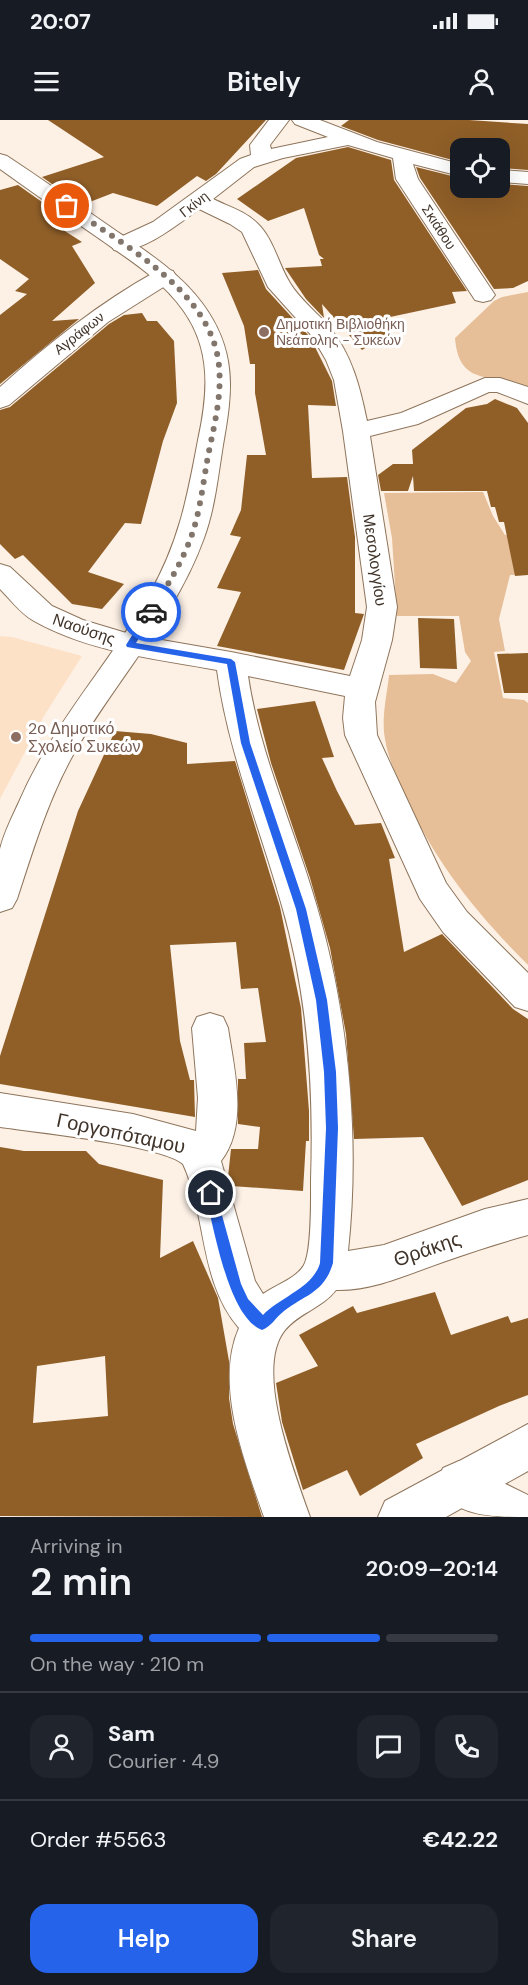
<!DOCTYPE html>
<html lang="en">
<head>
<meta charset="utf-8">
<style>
	body { margin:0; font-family:"DM Sans",sans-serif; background:#20242c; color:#f1f3f6; height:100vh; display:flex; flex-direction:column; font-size:22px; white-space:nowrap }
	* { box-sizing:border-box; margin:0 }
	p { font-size:20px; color:#9ea1a6 }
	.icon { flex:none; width:33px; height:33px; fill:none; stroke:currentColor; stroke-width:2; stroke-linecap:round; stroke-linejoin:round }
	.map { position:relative; height:1397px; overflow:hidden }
	.drawer { display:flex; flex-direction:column; background:#171b24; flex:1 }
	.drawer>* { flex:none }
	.buttons { position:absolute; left:450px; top:18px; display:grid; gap:12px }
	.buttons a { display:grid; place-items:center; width:60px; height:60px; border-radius:12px; background:#171b24; box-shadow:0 6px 24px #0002; font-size:30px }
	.pin { position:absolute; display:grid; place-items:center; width:51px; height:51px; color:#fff; margin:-26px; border:3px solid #fff; border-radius:50%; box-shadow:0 2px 6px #0007 }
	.courier { position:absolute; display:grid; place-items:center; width:60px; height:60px; margin:-30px; border:4px solid #2563eb; border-radius:50%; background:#fff; color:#222; box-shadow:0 2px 8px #0007 }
	.headline em { font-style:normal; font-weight:600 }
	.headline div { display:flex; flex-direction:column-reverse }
	.headline { display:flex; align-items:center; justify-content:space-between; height:102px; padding:0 30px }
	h1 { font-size:39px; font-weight:600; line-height:45px }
	.bar { display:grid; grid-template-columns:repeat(4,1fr); gap:9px 6px; align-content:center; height:72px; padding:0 30px }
	.bar i { height:8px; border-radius:4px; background:#363941 }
	.bar .selected { background:#2563eb }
	.bar p { grid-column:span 4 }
	.line { display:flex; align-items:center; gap:15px; padding:0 30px; border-top:2px solid #363941 }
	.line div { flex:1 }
	.round { display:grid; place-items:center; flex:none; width:63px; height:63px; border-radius:18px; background:#20242c }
	.primary-button { display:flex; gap:12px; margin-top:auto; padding:12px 30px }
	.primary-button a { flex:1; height:69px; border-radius:18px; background:#2563eb; color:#fff; font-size:24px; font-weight:600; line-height:69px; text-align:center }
	.primary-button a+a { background:#20242c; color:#f1f3f6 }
	.status { display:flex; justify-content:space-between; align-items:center; height:42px; padding:0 30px; background:#171b24; direction:ltr }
	.status svg { height:16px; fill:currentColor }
	header { display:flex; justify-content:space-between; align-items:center; height:78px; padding:0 30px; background:#171b24; font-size:27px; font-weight:600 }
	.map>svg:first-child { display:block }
	.built { fill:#fde1c7 }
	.green { fill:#e6be97 }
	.building { fill:#905f28; fill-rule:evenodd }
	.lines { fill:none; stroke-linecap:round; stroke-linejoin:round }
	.street-casing { stroke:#8e755c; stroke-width:2 }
	.secondary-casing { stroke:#8e755c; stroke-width:2 }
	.street { fill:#fff; fill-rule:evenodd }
	.secondary { fill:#fff; fill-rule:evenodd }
	.route { fill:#2563eb }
	.done { stroke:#82766c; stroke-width:6; stroke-dasharray:0 10.8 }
	.education-dot { fill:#8d6e63; stroke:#fff; stroke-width:2 }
	.labels { text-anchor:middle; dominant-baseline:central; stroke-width:6; stroke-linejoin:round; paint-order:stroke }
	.far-street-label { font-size:14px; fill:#40342a; stroke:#fff }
	.far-education-label { font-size:14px; fill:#785e54; stroke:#fff; text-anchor:start }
	.street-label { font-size:16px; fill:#40342a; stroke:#fff }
	.education-label { font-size:16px; fill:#785e54; stroke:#fff; text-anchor:start }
	.near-street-label { font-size:20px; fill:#40342a; stroke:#fff }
</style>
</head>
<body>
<div class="status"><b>20:07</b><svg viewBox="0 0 49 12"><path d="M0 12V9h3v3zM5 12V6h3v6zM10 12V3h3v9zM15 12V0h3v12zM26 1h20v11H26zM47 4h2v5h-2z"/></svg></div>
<header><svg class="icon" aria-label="menu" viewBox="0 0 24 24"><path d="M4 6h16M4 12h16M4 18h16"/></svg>Bitely<svg class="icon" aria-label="person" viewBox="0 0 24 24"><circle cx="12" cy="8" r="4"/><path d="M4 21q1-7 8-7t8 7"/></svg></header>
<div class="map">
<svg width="528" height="1397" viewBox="0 0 528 1397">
	<rect width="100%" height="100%" fill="#fdf1e6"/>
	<path class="built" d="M0 516 12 517 82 536 44 596 0 679Z"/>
	<path class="green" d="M528 172V268C492 252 459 268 455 218L494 181 502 177Z
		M483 372 493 396 505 415H528V455H510L499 499 505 531 494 532 503 578 524 580 528 583V845C477 794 434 741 405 675 397 656 388 639 385 619 381 598 387 575 389 555L433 554 456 563 471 541 465 532 459 496H397L392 418 384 373Z"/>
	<path class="building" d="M48 0H266L216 54 206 61 197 56 157 86 113 73 82 85 42 57 104 37Z
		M349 0H469L528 4V50L500 48V28H460V42L378 20 341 6Z
		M348 27 391 40 394 60 467 171 452 172 456 183 376 200 389 213 362 230 322 184 324 198 306 179 285 148 322 146 320 139H324L319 135 304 88 268 101 237 79 296 38Z
		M416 47 460 58V68H500V64L528 66V161L513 168 494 169 420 58Z
		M18 65 59 94 46 99 82 122 72 126 95 163 52 201 79 199 0 264V195L27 174 15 171 29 159 0 139V70Z
		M258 150 266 169 310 217 332 261 336 286 308 285 312 358 347 357 355 417V493L364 494 344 550 217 526 241 472 217 468 241 417 230 415 241 390 247 335H266L255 273V244H250L244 206 222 153Z
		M142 193 147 201H157L174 221 177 283 163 321 141 404 125 403 88 452 124 464 102 489 72 484 23 435 15 439 0 424V290L10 287 109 204 124 195Z
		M495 279 517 288 528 303V455L515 456 504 402H499L495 387H491L487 371H414L413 356 408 371H381L378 355 393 344H413L412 330 466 288 487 284Z
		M418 498 454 499 457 549 420 548Z
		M528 533V573H504L497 534Z
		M315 581 334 637 322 638 337 671 355 705 381 703 395 738 389 739 404 832 442 814 513 889 528 899V1060L462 1086 423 1017 354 1019 346 914 330 828 310 758 271 643 257 589Z
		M115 611 151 614 187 623V644L235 641 280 787 301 888 309 991V1021H306L303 1071 231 1066 228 1057 231 1029H258L260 1007 238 1004V959H246L244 923 266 922 258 868 241 869 236 822 170 825 180 921 190 960H194L195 997 0 964V936L78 691Z
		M0 1027 24 1031H86L99 1044 163 1060 160 1138 193 1121 218 1178 229 1241V1278L233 1304 262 1397 0 1396ZM105 1236 108 1296 33 1303 37 1246Z
		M435 1172 451 1215 508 1196 511 1203 528 1198V1275L499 1286 416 1324 423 1338 360 1376 347 1350 303 1370 282 1302 276 1263 318 1246 299 1215 353 1186 357 1193Z"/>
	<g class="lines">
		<g class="street-casing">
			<path id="street" d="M269 0H289L270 25 271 29 328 17 295 4 292 0H320L377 22 460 44V56L413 44 418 59 495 175 491 180 483 182 475 180 396 59 393 38 348 25 283 38 254 47 213 79C227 86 245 91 257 103 274 119 278 144 290 163 300 180 318 193 330 208 352 235 360 267 367 301L401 293 485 258H500L528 267V284L497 272H489L418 304 370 316 397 487 392 520 375 582 377 615 446 763 467 792 528 853V891L515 887 443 812 420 779 345 615 343 598 345 576 248 556C260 636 295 710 317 787 349 895 360 1020 348 1131L384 1125 485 1089 528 1079V1115C499 1123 471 1132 443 1142 408 1154 373 1171 336 1170 322 1188 299 1193 285 1210 253 1249 295 1354 310 1397H264C245 1342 214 1265 239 1208 199 1162 207 1096 183 1044 161 1025 35 1012 0 1007V973L133 994 196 1011 198 978 192 908 197 897 210 893 223 897 228 908C234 949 249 1005 221 1041L255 1161 263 1174C275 1165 296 1159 304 1145 312 1131 311 1079 311 1060 314 968 308 875 282 786 260 707 228 632 217 550 156 539 89 532 34 501 21 494 10 479 0 469V444L10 447 52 486 83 500 133 515 231 532 350 556 362 520 367 487 343 311 334 260 326 240 312 216 268 167 242 112 230 104 199 89C180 103 139 136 114 130L111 125 114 120 153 102 240 39 251 35 250 25Z
				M500 50 528 52V64L500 62Z
				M165 149 173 151 176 156 173 161 108 202 9 285 0 288V267C49 223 99 183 157 151Z
				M459 1341 528 1375V1397C492 1397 453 1397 436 1364L443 1348Z"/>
		</g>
		<g class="secondary-casing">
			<path id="secondary" d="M0 34 7 36C42 59 77 84 112 108 144 130 178 151 202 183 237 230 233 270 223 325 218 356 215 388 204 418 175 499 114 562 73 635 48 680 33 730 17 779L12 788 0 792C0 773 0 748 0 729 4 713 12 697 19 682 53 603 107 547 149 475 179 422 187 379 198 320 208 274 212 230 183 190 161 159 128 139 97 117 65 95 32 72 0 49Z
				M528 1304V1351L446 1397H378L385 1381Z"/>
		</g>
		<use href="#street" class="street"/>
		<use href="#secondary" class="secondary"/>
	</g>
	<path class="route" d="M148 490 155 492 136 523 231 539 235 542 250 623 306 789 327 880 336 952 338 1008 333 1143C324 1173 306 1174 284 1191 276 1197 271 1207 262 1210 228 1197 214 1107 205 1073L211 1068 215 1070 241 1164 248 1179 263 1195C280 1177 313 1168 320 1143L326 1008 324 952 316 880 296 789 241 623 227 544 127 527 126 525Z"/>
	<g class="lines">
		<path class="done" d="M67 86C122 124 212 171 219 246 222 276 214 306 208 336 203 363 200 394 190 420 180 446 165 469 151 492"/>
	</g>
	<g class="education-dot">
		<circle cx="264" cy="212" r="6"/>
		<circle cx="16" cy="617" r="6"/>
	</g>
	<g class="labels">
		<g class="far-street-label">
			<text transform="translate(194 84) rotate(-38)">Γκίνη</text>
			<text transform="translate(439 107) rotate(57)">Σκιάθου</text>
			<text transform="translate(79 213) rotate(-38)">Αγράφων</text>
		</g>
		<g class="far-education-label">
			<text x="276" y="204">Δημοτική Βιβλιοθήκη<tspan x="276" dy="16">Νεάπολης - Συκεών</tspan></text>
		</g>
		<g class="street-label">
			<text transform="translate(375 440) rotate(82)">Μεσολογγίου</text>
			<text transform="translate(84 509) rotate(19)">Ναούσης</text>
		</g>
		<g class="education-label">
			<text x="28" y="608">2ο Δημοτικό<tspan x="28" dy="18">Σχολείο Συκεών</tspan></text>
		</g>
		<g class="near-street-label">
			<text transform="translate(121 1013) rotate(12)">Γοργοπόταμου</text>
			<text transform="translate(427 1129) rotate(-19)">Θράκης</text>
		</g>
	</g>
</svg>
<div class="buttons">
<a><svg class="icon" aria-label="locate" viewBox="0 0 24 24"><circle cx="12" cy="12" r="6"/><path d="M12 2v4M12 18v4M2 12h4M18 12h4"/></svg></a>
</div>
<div class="pin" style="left:67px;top:86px;background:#ea580c"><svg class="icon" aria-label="bag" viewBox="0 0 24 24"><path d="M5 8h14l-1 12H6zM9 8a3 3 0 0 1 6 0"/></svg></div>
<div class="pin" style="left:211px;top:1073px;background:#1f2937"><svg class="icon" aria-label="home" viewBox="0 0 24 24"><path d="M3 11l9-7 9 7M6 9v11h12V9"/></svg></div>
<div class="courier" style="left:151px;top:492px"><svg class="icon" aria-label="car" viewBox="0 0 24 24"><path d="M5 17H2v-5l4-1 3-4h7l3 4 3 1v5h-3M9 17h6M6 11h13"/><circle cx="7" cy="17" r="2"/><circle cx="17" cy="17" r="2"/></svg></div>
</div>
<section class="drawer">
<div class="headline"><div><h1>2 min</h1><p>Arriving in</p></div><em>20:09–20:14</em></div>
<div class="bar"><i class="selected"></i><i class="selected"></i><i class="selected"></i><i></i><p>On the way · 210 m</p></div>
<div class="line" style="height:108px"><a class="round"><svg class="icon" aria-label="person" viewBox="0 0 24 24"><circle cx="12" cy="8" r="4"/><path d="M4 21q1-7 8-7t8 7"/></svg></a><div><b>Sam</b><p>Courier · 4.9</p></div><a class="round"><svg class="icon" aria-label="chat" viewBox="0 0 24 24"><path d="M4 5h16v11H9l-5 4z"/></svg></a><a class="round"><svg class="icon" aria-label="phone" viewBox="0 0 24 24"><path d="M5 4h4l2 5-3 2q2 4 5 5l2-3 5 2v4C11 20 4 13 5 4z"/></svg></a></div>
<div class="line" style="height:78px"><div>Order #5563</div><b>€42.22</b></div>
<div class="primary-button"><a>Help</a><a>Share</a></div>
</section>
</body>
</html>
